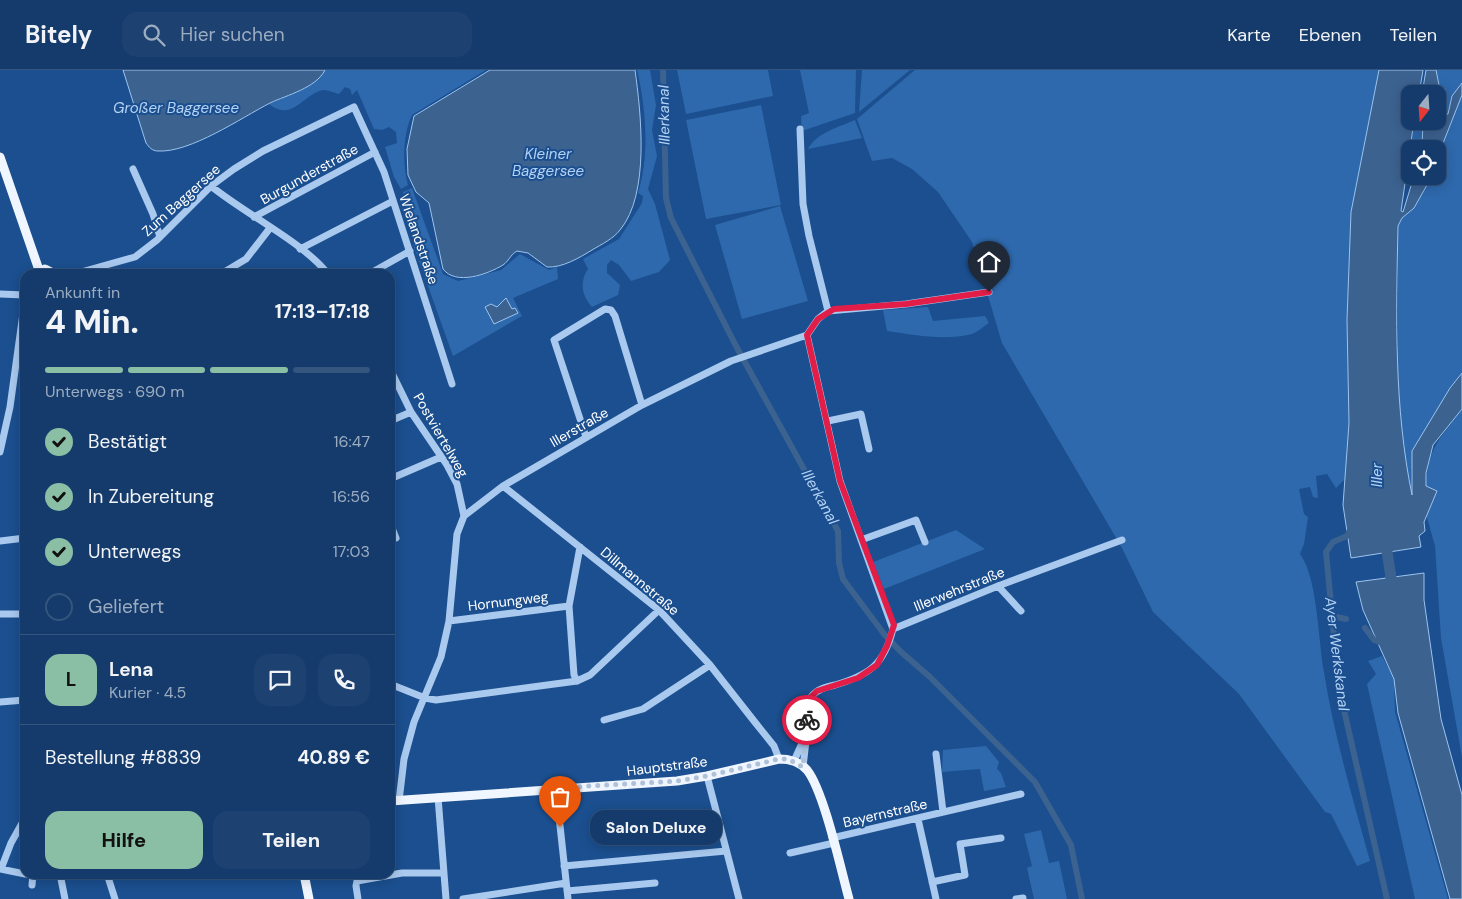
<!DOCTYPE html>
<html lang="de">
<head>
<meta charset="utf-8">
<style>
	body { margin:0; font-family:"DM Sans",sans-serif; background:#1d4271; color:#f1f3f6; height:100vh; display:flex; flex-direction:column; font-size:19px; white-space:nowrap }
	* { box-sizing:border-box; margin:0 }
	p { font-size:16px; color:#9dadc1 }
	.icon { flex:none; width:28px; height:28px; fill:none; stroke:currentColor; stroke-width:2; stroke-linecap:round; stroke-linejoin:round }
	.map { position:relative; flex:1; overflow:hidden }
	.drawer { position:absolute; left:20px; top:199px; width:375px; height:610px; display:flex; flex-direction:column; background:#143b6b; border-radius:15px; box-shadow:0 2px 12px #0003,0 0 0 1px #33557e }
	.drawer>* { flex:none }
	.needle { width:32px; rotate:197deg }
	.tools { position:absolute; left:1401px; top:15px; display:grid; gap:10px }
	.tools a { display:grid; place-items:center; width:45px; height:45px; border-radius:10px; background:#143b6b; box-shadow:0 2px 12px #0003,0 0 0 1px #33557e; font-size:25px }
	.pin { position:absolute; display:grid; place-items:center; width:42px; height:42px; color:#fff; margin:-51px -21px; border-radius:50% 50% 50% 0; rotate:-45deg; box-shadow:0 0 5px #0007 }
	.pin .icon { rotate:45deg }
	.courier { position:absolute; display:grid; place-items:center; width:50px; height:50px; margin:-25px; border:4px solid #e11d48; border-radius:50%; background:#fff; color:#222; box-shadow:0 1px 6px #0007 }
	.bubble { position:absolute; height:35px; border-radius:15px; background:#143b6b; box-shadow:0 2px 12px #0003,0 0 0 1px #33557e; font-size:16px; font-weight:800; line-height:35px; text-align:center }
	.summary em { font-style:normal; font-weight:800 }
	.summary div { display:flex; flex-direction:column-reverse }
	.summary { display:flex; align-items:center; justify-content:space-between; height:85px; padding:0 25px }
	h1 { font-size:32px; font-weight:800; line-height:38px }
	.bar { display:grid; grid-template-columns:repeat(4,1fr); gap:8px 5px; align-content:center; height:60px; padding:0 25px }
	.bar i { height:6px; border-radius:4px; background:#33557e }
	.bar .on { background:#8abfa5 }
	.bar p { grid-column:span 4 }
	.line { display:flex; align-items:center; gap:12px; padding:0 25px; border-top:1px solid #33557e }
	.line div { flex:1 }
	.round { display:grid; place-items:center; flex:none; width:52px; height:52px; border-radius:15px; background:#1d4271 }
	ol { padding:0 25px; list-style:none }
	li { display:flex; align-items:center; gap:15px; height:55px }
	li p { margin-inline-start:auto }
	li .icon { padding:5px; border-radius:50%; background:#8abfa5; color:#111; stroke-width:4 }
	li:last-child { color:#9dadc1 }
	li i { width:28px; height:28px; border:2px solid #33557e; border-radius:50% }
	.cta { display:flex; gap:10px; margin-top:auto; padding:10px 25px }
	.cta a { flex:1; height:58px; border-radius:15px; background:#8abfa5; color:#111; font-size:20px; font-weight:800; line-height:58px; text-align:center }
	.cta a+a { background:#1d4271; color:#f1f3f6 }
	header { display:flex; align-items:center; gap:30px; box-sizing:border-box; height:70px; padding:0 25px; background:#143b6b; border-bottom:1px solid #33557e }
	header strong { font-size:24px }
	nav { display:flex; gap:28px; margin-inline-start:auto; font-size:18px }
	.search { width:350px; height:45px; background:#1d4271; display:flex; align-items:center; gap:12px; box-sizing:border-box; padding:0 18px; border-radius:15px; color:#9dadc1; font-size:19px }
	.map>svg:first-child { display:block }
	.green { fill:#2e69ad }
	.water { fill:#3c6290; stroke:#9cc4f0 }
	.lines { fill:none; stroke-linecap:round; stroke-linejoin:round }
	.canal { stroke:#3c6290; stroke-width:6 }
	.river { stroke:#3c6290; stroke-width:11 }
	.minor { stroke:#a9c9ee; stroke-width:7 }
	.major { stroke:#f0f6ff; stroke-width:9 }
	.done { stroke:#afc1d8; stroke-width:5; stroke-dasharray:0 9 }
	.route { stroke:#e11d48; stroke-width:6 }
	.labels { text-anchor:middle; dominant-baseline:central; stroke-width:4; stroke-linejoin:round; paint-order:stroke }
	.street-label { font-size:14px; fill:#fff; stroke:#1b4f8f }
	.water-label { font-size:15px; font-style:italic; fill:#b5d3f5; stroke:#1b4f8f }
</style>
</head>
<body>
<header>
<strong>Bitely</strong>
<div class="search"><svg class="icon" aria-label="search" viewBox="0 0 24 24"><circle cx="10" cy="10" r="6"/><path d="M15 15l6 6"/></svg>Hier suchen</div>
<nav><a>Karte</a><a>Ebenen</a><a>Teilen</a></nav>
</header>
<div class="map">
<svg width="1462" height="829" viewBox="0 0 1462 829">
	<rect width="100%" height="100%" fill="#1b4f8f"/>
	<path class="green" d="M325 0H486L412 45C403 64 402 94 408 115L401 119 394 107 385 77 397 73 396 62 389 57 382 60 374 59 357 20 352 25 350 19 345 17 339 24C335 23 328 20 324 20 303 23 293 53 269 34 284 27 318 14 325 0Z
		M637 0H650L656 35 652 60 657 86 648 119 655 134 670 190 659 202 631 211 619 195 611 190 607 195V203L620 215 618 225 592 237C582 226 579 212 588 199L583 189 619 169 642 133 643 126 638 123C650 85 646 38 637 0Z
		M677 0H768L773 26 686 44Z
		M800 0H856L855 43 802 61 801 46 809 43Z
		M862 0H910L859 42Z
		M915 0H1379L1351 142 1347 250 1349 353 1346 408 1336 418 1327 404 1316 406 1318 428 1313 427 1310 417 1299 419 1304 444 1308 447 1304 474 1300 484C1318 508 1318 571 1324 602 1334 666 1353 729 1370 791L1357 796 1331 744 1325 742 1239 624 1153 542 1122 478 1002 273 972 172 938 122 912 99 892 88 872 91 857 49Z
		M1436 0H1462V13L1452 26 1448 44H1444L1439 37 1444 19 1439 15Z
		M1462 25V303L1450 318 1411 400 1412 432 1401 364 1398 324V156L1402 148 1414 138 1432 106H1438V86L1440 77Z
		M761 35 781 135 706 149 686 50Z
		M855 50 862 68 808 79C816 63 839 57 855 50Z
		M1414 51H1423L1422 79H1410Z
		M412 118 443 204 458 211 501 200 520 184 549 200 557 197 558 209 513 228 522 246 453 286 413 174 419 169 403 122Z
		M780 136 808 231 742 249 715 155Z
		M928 237 933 251 985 246 989 253C984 256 978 262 972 264 945 271 914 265 887 261L883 240Z
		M1462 339V687L1441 568 1435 476 1426 444 1437 421 1426 416C1428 376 1441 368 1462 339Z
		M956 460 985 479 884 519 873 492Z
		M1382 586 1394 609 1395 642 1448 829H1415L1367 614 1376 604 1368 591Z
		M986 676 999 692 997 699 1001 703 1006 717 984 721 980 699 942 702 943 680Z
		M1041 760 1049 793 1059 791 1067 829H1034L1027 798 1032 796 1024 764Z"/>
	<path class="water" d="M123 0H325C316 18 287 25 270 33 241 48 190 83 158 81 152 81 149 77 146 73Z
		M490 0H635C641 43 650 124 620 160 613 169 602 174 592 180 579 188 562 198 547 197L528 183 517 181C510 185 509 191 503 195 488 204 456 216 443 199L429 133 416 122 408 105 407 79 414 46Z
		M1379 0H1423L1419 24H1410V51H1414L1401 141 1403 142 1414 106H1432L1414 138 1402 148 1398 156C1396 246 1394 337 1412 425V381L1450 318 1462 303V339L1433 375 1426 403V416L1437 421 1424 452 1425 461 1419 466 1421 477 1351 488 1343 435 1349 353 1347 250 1351 142Z
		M1426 0H1436L1439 15 1445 19 1439 37 1444 44H1448L1452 26 1462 13V25L1438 86V79H1422L1423 51H1438V24H1422Z
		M506 228 512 239 515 238 518 243 494 254 485 237 491 234 497 237Z
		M1424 503V530L1441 649 1462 725V829H1450L1398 643 1394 609 1363 540 1356 512Z"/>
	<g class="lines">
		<path class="canal" d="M663 0 666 128 671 148 736 276 838 461 839 493 843 509 884 564 900 581 930 607 1035 712 1071 775 1082 829
			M1350 460 1347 466 1333 472 1326 482 1339 618 1387 829
			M1332 546 1346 549
			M1365 558 1374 570 1385 574"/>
		<path class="river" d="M1385 468 1393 521"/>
		<path class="minor" d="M800 59 803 134 809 166 828 241
			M133 99 153 144 160 167
			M211 116C245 144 303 172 328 204
			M254 147 375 82
			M300 179 393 131
			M74 204 135 187 157 170 211 116 234 99 263 81 354 37 384 102 452 314
			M221 204 246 189 270 158
			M369 204 410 181
			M0 224 25 225
			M807 265 840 411 893 559
			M390 299 411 342 447 395 457 414 464 446
			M390 351 411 342
			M828 351 861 344 869 379
			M586 367 554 270 605 239 611 240 615 246 642 335
			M0 382 10 337 25 229
			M390 409 441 387
			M503 416 659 540 710 595 754 651 774 676 779 689
			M390 453 396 468
			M861 470 916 450 925 472
			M0 471 25 468
			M998 516 1021 541
			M0 544H25
			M449 551 569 536
			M577 611 574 605 569 536 580 477
			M390 614 425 628 436 630 577 611 590 605 659 540
			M0 632 25 630
			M604 650 643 639 710 595
			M936 684 943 742
			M794 691 803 671
			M803 697 811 627C817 619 826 617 835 615 869 605 884 595 893 559L998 516 1122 470
			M707 706 739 829
			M556 719 568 829
			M438 727 446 829
			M399 731 404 689 414 652 441 587 449 551 457 464 464 446 503 416 642 335 731 291 807 265 818 249 828 241 906 234 989 222
			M918 749 936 829
			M832 768 1021 724
			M790 783 834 773
			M564 796 726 781
			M0 799 25 804
			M1 799 11 773 25 748
			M26 804H46
			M60 804 65 829
			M107 804 115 829
			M932 812 965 805 960 774 1001 768
			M32 815 33 804
			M567 821 655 813
			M358 829 356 816 357 811 402 803H444
			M463 829 566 813
			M1016 829 1023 828"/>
		<path class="major" d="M0 87 39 200
			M35 203 45 199 55 204
			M390 731 677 711 707 706 779 689C789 689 800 692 807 700 824 721 841 800 849 829
			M304 804 309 829"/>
	</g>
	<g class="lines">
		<path class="done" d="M560 757 556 718 677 711 707 706 779 689H788L803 697 807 650"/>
		<path class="route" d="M807 650 811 627 817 621 858 608 877 595 887 576 894 555 840 411 807 265 818 249 834 239 906 234 989 222"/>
	</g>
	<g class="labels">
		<g class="street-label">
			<text transform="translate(309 104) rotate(-29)">Burgunderstraße</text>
			<text transform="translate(181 130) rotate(-42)">Zum Baggersee</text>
			<text transform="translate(419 169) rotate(71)">Wielandstraße</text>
			<text transform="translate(579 357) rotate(-30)">Illerstraße</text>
			<text transform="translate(441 365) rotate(60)">Postviertelweg</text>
			<text transform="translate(640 511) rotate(40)">Dillmannstraße</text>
			<text transform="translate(959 519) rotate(-22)">Illerwehrstraße</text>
			<text transform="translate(508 531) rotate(-7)">Hornungweg</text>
			<text transform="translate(667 696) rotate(-7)">Hauptstraße</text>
			<text transform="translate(885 743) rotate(-13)">Bayernstraße</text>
		</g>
		<g class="water-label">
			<text x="176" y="38">Großer Baggersee</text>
			<text transform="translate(664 45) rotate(-91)">Illerkanal</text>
			<text x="548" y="84">Kleiner<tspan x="548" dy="17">Baggersee</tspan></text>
			<text transform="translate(1377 405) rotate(-90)">Iller</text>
			<text transform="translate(820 427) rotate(61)">Illerkanal</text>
			<text transform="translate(1337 584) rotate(83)">Ayer Werkskanal</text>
		</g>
	</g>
</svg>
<div class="tools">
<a><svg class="needle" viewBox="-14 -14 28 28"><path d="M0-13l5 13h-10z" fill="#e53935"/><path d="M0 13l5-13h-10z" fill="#9dadc1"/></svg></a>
<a><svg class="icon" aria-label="locate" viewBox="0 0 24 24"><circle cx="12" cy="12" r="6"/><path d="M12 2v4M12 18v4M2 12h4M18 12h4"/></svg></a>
</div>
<div class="pin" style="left:560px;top:757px;background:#ea580c"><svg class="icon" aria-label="bag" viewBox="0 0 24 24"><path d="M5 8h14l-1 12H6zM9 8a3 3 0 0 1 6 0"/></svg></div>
<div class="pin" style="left:989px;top:222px;background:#1f2937"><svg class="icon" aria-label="home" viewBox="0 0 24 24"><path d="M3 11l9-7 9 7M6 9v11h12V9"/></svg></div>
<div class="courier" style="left:807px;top:650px"><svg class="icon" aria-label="bike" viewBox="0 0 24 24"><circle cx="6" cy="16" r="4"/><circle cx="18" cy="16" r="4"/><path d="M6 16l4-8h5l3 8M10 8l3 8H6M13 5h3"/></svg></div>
<div class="bubble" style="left:590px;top:740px;width:132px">Salon Deluxe</div>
<section class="drawer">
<div class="summary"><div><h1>4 Min.</h1><p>Ankunft in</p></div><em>17:13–17:18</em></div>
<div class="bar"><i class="on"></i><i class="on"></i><i class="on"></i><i></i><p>Unterwegs · 690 m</p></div>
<ol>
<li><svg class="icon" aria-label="check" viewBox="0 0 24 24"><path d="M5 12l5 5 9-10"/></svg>Bestätigt<p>16:47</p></li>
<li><svg class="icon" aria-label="check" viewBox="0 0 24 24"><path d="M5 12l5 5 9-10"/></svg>In Zubereitung<p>16:56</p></li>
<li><svg class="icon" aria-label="check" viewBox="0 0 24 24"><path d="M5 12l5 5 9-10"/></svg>Unterwegs<p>17:03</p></li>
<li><i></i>Geliefert</li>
</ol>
<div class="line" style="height:90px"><b class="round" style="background:#8abfa5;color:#111">L</b><div><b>Lena</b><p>Kurier · 4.5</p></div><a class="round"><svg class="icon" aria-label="chat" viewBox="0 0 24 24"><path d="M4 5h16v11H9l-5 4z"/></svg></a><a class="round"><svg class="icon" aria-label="phone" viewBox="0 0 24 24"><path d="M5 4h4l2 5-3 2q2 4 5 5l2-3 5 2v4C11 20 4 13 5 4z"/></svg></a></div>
<div class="line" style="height:65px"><div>Bestellung #8839</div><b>40.89 €</b></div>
<div class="cta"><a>Hilfe</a><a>Teilen</a></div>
</section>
</div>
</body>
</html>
